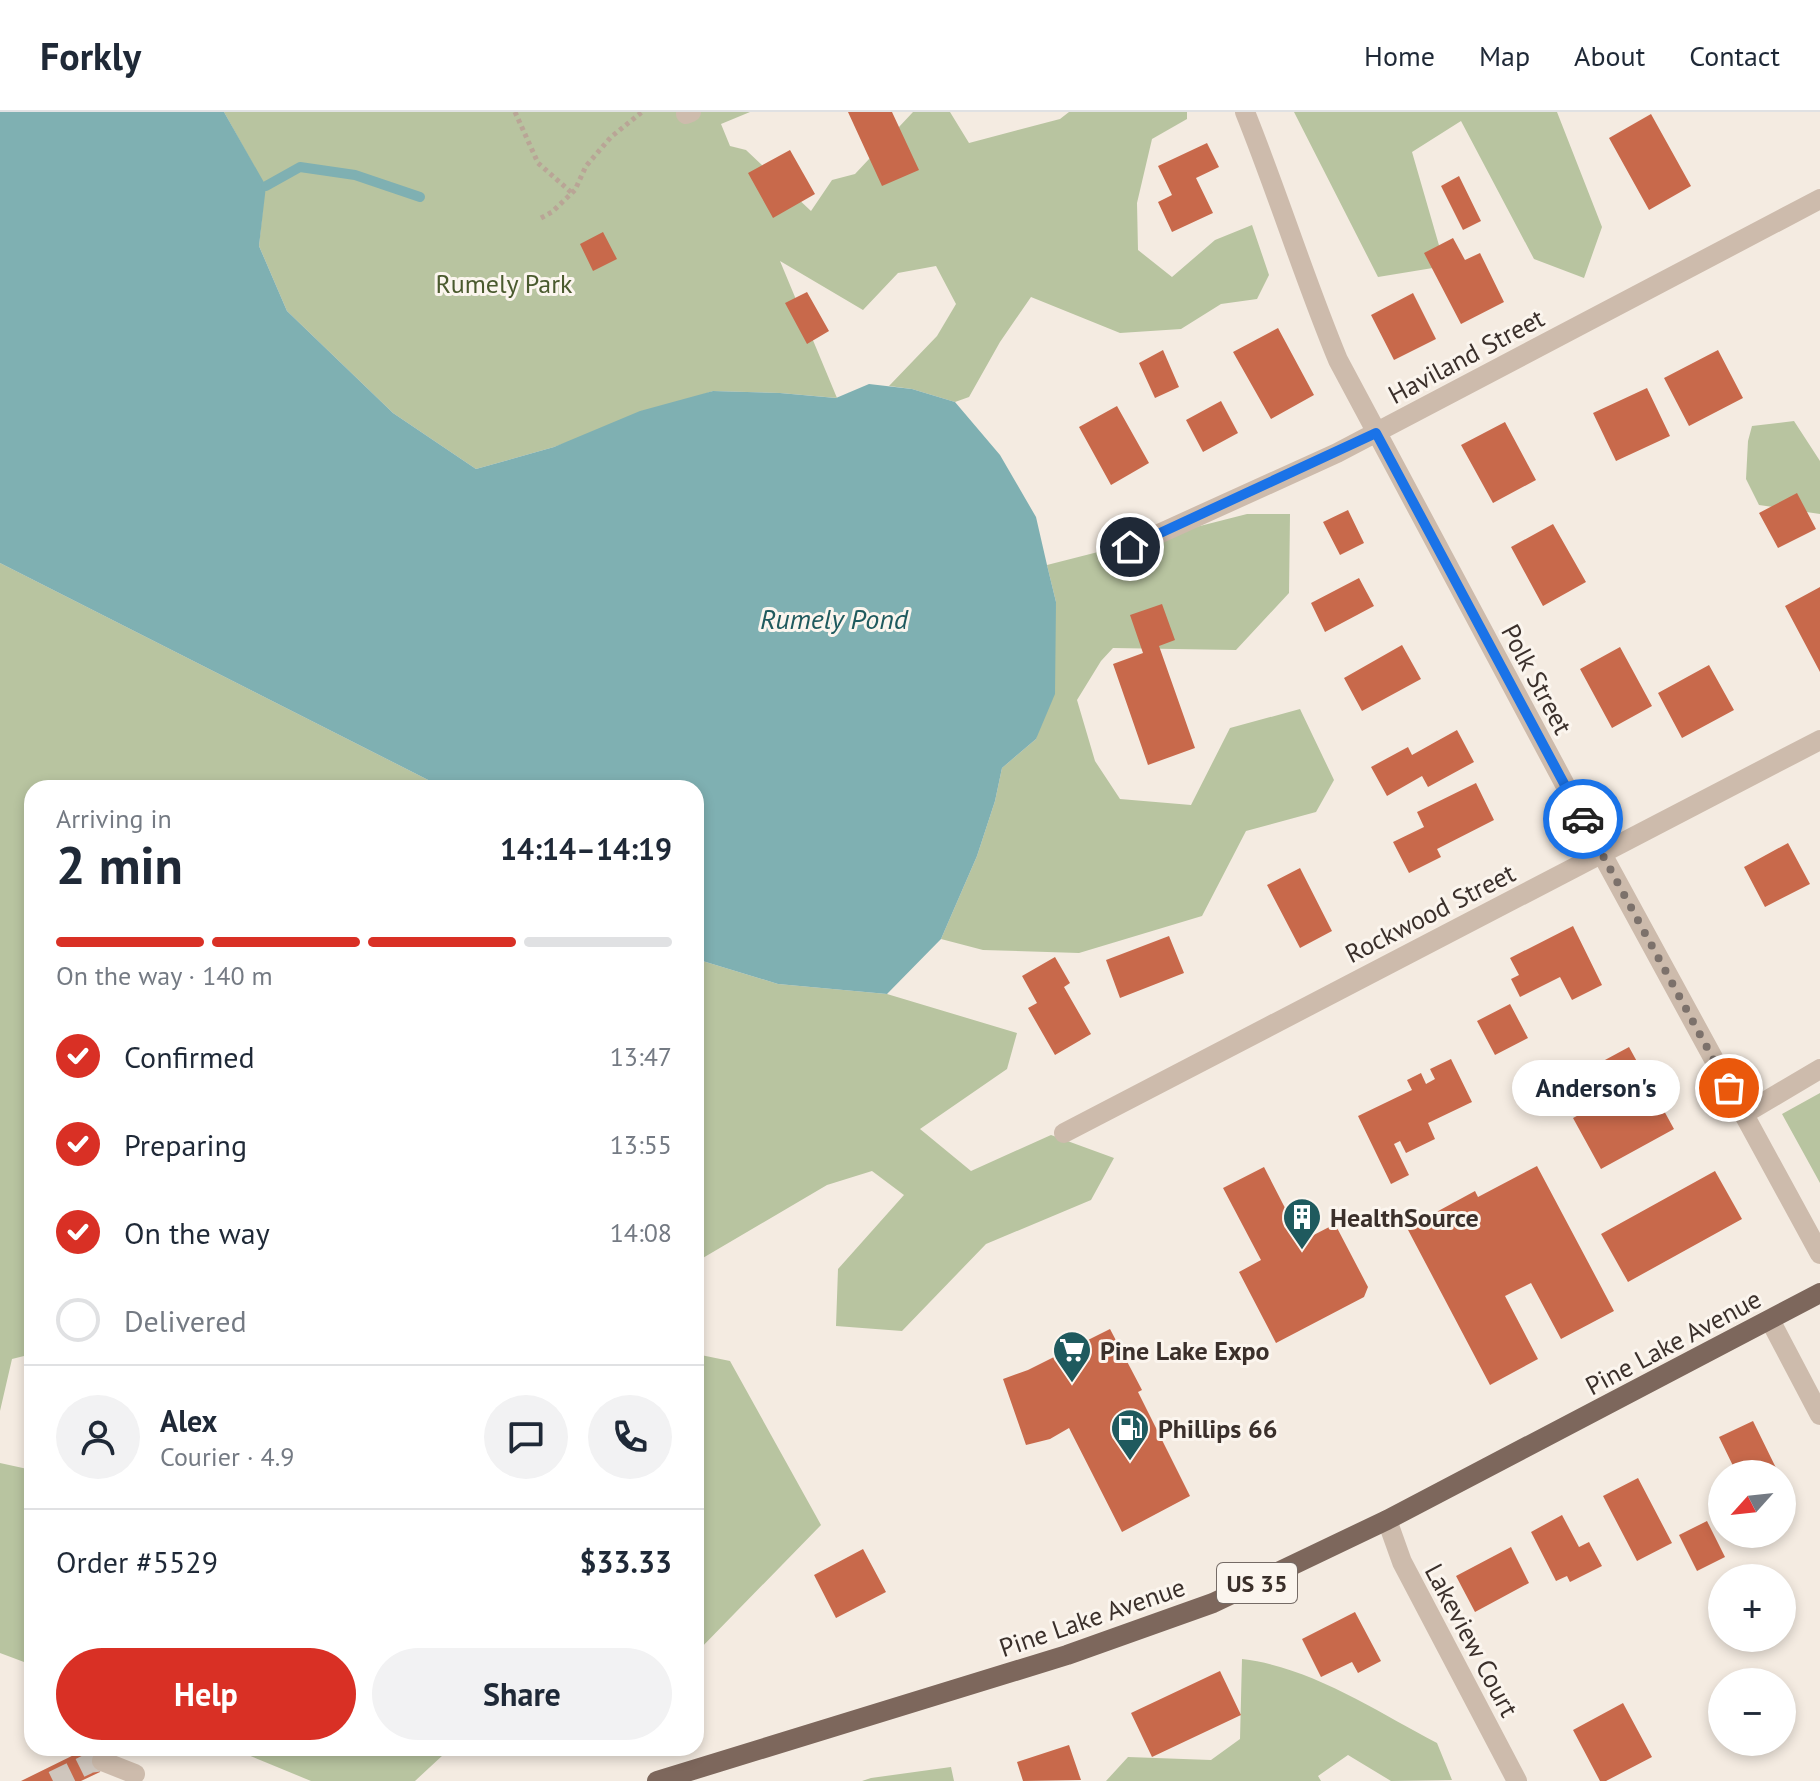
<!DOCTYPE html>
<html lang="en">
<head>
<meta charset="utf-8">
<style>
	body { margin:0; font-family:"PT Sans",sans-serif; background:#f2f2f3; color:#1f2937; height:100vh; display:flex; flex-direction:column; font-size:30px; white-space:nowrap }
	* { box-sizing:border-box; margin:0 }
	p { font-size:26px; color:#747a83 }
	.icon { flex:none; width:44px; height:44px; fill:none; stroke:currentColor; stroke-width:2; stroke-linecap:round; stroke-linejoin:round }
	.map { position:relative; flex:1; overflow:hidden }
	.side { position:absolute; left:24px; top:668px; width:680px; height:976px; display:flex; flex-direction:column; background:#fff; border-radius:24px; box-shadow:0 4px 12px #0003 }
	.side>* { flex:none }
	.needle { width:52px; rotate:243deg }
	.tools { position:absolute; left:1708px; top:1348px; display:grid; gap:16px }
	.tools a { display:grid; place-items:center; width:88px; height:88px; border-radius:50%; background:#fff; box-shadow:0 4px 12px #0003; font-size:40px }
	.pin { position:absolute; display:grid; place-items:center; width:68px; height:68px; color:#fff; margin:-34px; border:4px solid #fff; border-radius:50%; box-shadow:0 2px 8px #0007 }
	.courier { position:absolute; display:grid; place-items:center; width:80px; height:80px; margin:-40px; border:6px solid #1a73e8; border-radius:50%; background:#fff; color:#222; box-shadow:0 2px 10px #0007 }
	.bubble { position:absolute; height:56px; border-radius:28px; background:#fff; box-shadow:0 4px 12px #0003; font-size:26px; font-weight:600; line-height:56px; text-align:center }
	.head em { font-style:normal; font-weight:600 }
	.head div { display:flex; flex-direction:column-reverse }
	.head { display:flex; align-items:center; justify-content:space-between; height:136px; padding:0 32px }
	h1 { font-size:52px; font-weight:600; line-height:60px }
	.bar { display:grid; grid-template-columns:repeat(4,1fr); gap:12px 8px; align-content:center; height:96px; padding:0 32px }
	.bar i { height:10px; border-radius:6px; background:#e0e1e3 }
	.bar .on { background:#d93025 }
	.bar p { grid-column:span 4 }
	.line { display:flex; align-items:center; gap:20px; padding:0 32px; border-top:2px solid #e0e1e3 }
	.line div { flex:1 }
	.round { display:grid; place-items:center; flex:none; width:84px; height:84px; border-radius:42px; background:#f2f2f3 }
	ol { padding:0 32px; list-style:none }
	li { display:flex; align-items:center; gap:24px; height:88px }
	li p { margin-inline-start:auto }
	li .icon { padding:8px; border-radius:50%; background:#d93025; color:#fff; stroke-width:4 }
	li:last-child { color:#747a83 }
	li i { width:44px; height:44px; border:4px solid #e0e1e3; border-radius:50% }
	.button { display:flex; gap:16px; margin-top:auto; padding:16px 32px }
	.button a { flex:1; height:92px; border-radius:48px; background:#d93025; color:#fff; font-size:32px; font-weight:600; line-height:92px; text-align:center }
	.button a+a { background:#f2f2f3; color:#1f2937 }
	header { display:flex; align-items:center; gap:48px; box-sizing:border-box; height:112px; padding:0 40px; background:#fff; border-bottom:2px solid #e0e1e3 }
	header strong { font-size:38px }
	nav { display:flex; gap:44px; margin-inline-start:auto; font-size:28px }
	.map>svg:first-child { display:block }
	.green { fill:#b8c4a0 }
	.water { fill:#7fb0b2 }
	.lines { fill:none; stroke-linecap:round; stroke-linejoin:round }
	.stream { stroke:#7fb0b2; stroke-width:10 }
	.building { fill:#c8694b }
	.minor-tunnel { stroke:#cfc6bd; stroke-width:20; stroke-dasharray:20 10; stroke-linecap:butt }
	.path { stroke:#b9a596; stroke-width:5; stroke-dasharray:4 4; stroke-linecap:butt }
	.minor { stroke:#cdbbac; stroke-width:20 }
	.major { stroke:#7d675c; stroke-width:20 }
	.done { stroke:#7c716b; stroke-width:8; stroke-dasharray:0 14.4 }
	.route { stroke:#1a73e8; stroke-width:10 }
	.labels { text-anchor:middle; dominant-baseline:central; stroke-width:6; stroke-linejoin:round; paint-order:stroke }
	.shield { fill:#fbf5ee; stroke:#756b66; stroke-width:2 }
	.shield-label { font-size:24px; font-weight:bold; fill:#3b302b }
	.park-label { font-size:26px; fill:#4a5a2e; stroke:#fbf5ee }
	.street-label { font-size:26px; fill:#3b302b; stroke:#fbf5ee }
	.poi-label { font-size:26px; font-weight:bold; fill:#3b302b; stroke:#fbf5ee; text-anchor:start }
	.water-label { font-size:28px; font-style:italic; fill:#1f5a5e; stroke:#fbf5ee }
</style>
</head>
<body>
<header>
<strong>Forkly</strong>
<nav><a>Home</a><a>Map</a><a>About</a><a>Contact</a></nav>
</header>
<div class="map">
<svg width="1820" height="1669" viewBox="0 0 1820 1669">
	<rect width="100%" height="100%" fill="#f4ebe1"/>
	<path class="green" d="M224 0H750L721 12 730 34 746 38 811 99 832 68 855 62 913 0H950L969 31 1060 7 1069 0H1187V7L1152 27 1137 91 1138 138 1172 165 1215 128 1252 113 1269 163 1257 187 1221 192 1181 217 1120 221 1031 185 1000 230 969 285 955 290 912 277 889 274 937 224 956 192 936 154 898 161 863 198 780 149 837 286 780 281 713 279 554 335 476 357 393 301 287 199 259 134 265 74Z
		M1294 0H1557L1602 115 1584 166 1534 147 1461 9 1412 40 1445 154 1378 165Z
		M1794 309 1820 349V402L1759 393 1746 367 1748 329 1752 314Z
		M1247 402H1290L1289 481 1236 538 1113 536 1101 549 1077 588 1095 649 1120 687 1191 693 1230 616 1300 597 1334 668 1316 700 1246 719 1202 804 1079 841 983 838 941 827 977 744 995 689 1002 656 1036 627 1056 490 1047 453Z
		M0 451 444 676H32V1242L12 1247 0 1299Z
		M696 847 778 872 887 882 1017 921 1007 957 920 1017 971 1059 1051 1023 1114 1046 1091 1088 986 1132 902 1219 836 1214 838 1157 904 1083 872 1059 827 1073 696 1150Z
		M1820 981V1071L1782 1002Z
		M696 1242 730 1249 821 1413 696 1541Z
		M0 1351 32 1358V1553L0 1541Z
		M1242 1547C1311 1555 1376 1599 1437 1631L1452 1668 1391 1669 1348 1643 1318 1664 1321 1669H1106L1128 1645 1211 1648 1240 1627Z
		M231 1636H436L443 1643 415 1669H311Z
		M951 1655 954 1669H862L871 1666Z"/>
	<path class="water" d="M0 0H224L266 74 259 134 287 199 393 301 476 357 554 335 640 299 713 279 780 281 836 286 869 272 912 277 955 290 1000 343 1036 405 1047 453 1056 490 1055 582 1036 627 1002 656 995 689 977 744 941 827 887 882 778 872 696 847V676H444L0 451Z"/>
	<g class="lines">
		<path class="stream" d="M266 74 300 55 355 63 420 85"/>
	</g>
	<path class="building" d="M848 0H892L919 58 882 74Z
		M1651 2 1691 74 1649 98 1609 26Z
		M1207 31 1219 55 1196 66 1213 101 1172 120 1158 90 1172 83 1158 54Z
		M790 38 815 82 773 106 748 61Z
		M1459 64 1481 109 1463 118 1441 74Z
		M603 120 617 147 593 159 580 132Z
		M1453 126 1465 148 1480 141 1504 190 1461 212 1424 141Z
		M807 180 829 219 807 232 785 191Z
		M1413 181 1436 227 1394 248 1371 203Z
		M1278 216 1314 283 1271 307 1233 240Z
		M1163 238 1179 275 1155 286 1139 251Z
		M1718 238 1743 286 1689 314 1664 266Z
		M1647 276 1670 324 1616 349 1593 301Z
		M1221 289 1238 321 1203 340 1186 308Z
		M1117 294 1149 351 1111 373 1079 315Z
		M1505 310 1536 368 1493 391 1461 333Z
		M1797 381 1816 417 1778 436 1759 401Z
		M1348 398 1364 431 1340 443 1323 410Z
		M1553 412 1586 470 1543 494 1511 435Z
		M1359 466 1374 494 1325 520 1311 491Z
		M1820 475V560L1785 494Z
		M1162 492 1175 528 1159 534 1195 636 1148 653 1113 552 1143 541 1130 503Z
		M1402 533 1421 567 1362 599 1344 566Z
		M1620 535 1652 594 1612 616 1580 557Z
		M1709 553 1734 598 1682 626 1658 581Z
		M1457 618 1474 650 1428 675 1422 664 1387 684 1371 655 1408 635 1412 643Z
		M1476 671 1494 708 1437 737 1441 745 1409 761 1393 730 1424 715 1417 700Z
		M1788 731 1810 772 1765 795 1744 755Z
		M1300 756 1332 819 1300 836 1267 773Z
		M1573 814 1602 873 1572 888 1560 865 1520 885 1511 867 1519 863 1510 846Z
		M1169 824 1184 861 1120 886 1106 848Z
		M1055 845 1070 871 1064 875 1091 922 1055 943 1028 896 1037 891 1022 864Z
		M1510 892 1528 926 1495 943 1477 909Z
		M1629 935 1674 1017 1601 1057 1573 1006 1609 987 1592 955Z
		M1451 947 1472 990 1428 1011 1435 1027 1406 1041 1400 1029 1394 1032 1409 1063 1391 1072 1358 1004 1412 978 1407 968 1421 961 1426 972 1435 967 1430 957Z
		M1537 1054 1614 1199 1561 1227 1531 1171 1505 1184 1538 1247 1490 1273 1407 1116 1475 1079 1478 1085Z
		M1264 1055 1302 1129 1335 1112 1368 1175 1364 1185 1276 1231 1239 1160 1261 1148 1223 1076Z
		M1715 1059 1742 1107 1628 1170 1601 1122Z
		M1110 1217 1142 1278 1138 1280 1190 1384 1122 1420 1069 1316 1050 1327 1026 1333 1003 1267 1028 1258Z
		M1753 1309 1778 1360 1773 1362H1737L1719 1325Z
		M1638 1366 1672 1431 1637 1449 1603 1384Z
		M1562 1403 1579 1435 1589 1430 1602 1454 1570 1470 1567 1464 1556 1469 1531 1420Z
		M1707 1409 1725 1445 1697 1459 1679 1423Z
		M1511 1435 1529 1471 1475 1500 1456 1464Z
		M863 1437 886 1480 836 1506 814 1463Z
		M1355 1500 1381 1549 1358 1561 1352 1550 1321 1565 1302 1527Z
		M1220 1559 1241 1603 1152 1645 1131 1601Z
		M1623 1591 1652 1645 1606 1669H1600L1573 1618Z
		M1069 1633 1081 1668 1023 1669 1017 1650Z
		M88 1636H105L100 1660 81 1669H21Z"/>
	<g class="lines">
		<path class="minor-tunnel" d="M53 1669 90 1651 102 1649"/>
		<path class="path" d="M515 0 538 51 572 81
			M541 106 552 100 575 78 586 54 611 25 642 0"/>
		<path class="minor" d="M1245 0C1278 82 1304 166 1338 248L1602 742 1820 1142
			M686 2 691 0
			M1130 435 1337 341 1820 87
			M1744 1002 1820 957
			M1064 1021 1820 628
			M1770 1208 1820 1303
			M1387 1408 1402 1450 1517 1669
			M102 1649 135 1662"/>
		<path class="major" d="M657 1669 1067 1543 1213 1491 1387 1408 1820 1181"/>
	</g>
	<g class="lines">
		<path class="done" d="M1583 707 1729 976"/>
		<path class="route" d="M1130 435 1376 321 1583 707"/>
	</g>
	<defs>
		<g id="building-pin" transform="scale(2)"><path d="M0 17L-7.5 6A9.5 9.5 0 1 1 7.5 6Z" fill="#1f5a5e" stroke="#fbf5ee"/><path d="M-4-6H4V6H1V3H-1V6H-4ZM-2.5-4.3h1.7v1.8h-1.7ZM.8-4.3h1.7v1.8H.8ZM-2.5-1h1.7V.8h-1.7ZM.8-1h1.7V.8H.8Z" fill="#fff"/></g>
		<g id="supermarket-pin" transform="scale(2)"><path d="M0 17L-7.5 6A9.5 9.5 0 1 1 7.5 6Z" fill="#1f5a5e" stroke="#fbf5ee"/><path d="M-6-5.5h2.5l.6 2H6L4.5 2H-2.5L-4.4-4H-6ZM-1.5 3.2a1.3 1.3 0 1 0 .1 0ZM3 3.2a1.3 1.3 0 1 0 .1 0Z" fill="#fff"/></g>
		<g id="fuel-pin" transform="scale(2)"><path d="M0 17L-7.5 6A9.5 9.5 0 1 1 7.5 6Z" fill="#1f5a5e" stroke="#fbf5ee"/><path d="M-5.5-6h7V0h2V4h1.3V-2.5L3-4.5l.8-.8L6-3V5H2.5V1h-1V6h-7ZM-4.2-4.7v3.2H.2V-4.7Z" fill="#fff"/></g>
	</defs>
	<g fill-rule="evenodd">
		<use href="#building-pin" x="1302" y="1105"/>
		<use href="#supermarket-pin" x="1072" y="1238"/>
		<use href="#fuel-pin" x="1130" y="1316"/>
	</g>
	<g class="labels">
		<rect class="shield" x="1217" y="1451" width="80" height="40" rx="6"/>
		<g class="shield-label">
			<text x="1257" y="1471">US 35</text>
		</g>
		<g class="park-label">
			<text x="504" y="171">Rumely Park</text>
		</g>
		<g class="street-label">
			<text transform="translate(1466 244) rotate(-28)">Haviland Street</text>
			<text transform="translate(1537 567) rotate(62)">Polk Street</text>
			<text transform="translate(1430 801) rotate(-27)">Rockwood Street</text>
			<text transform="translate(1673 1230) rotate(-28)">Pine Lake Avenue</text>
			<text transform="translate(1092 1505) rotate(-19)">Pine Lake Avenue</text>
			<text transform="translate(1472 1528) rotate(62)">Lakeview Court</text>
		</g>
		<g class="poi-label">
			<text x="1330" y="1105">HealthSource</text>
			<text x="1100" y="1238">Pine Lake Expo</text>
			<text x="1158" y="1316">Phillips 66</text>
		</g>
		<g class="water-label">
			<text x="834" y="506">Rumely Pond</text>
		</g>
	</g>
</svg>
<div class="tools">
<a><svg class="needle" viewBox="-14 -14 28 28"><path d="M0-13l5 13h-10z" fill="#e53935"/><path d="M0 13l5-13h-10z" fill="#747a83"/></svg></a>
<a>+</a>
<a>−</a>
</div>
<div class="pin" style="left:1729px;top:976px;background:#ea580c"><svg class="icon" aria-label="bag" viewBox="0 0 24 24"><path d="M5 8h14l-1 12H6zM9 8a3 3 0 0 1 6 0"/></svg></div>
<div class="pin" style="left:1130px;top:435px;background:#1f2937"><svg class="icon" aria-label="home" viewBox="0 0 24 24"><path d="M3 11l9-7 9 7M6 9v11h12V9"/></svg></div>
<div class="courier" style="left:1583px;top:707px"><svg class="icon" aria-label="car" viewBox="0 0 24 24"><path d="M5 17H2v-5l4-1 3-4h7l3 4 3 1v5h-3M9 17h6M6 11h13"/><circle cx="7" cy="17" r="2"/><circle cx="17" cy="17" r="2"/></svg></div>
<div class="bubble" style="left:1512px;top:948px;width:168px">Anderson's</div>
<section class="side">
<div class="head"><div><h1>2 min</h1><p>Arriving in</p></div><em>14:14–14:19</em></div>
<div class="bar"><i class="on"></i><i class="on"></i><i class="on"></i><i></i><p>On the way · 140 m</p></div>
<ol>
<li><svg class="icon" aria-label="check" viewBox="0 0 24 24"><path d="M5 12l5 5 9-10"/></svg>Confirmed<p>13:47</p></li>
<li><svg class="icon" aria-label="check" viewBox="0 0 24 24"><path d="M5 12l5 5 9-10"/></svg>Preparing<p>13:55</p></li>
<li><svg class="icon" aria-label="check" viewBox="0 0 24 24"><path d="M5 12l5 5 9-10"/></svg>On the way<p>14:08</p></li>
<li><i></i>Delivered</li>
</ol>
<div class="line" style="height:144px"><a class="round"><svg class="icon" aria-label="person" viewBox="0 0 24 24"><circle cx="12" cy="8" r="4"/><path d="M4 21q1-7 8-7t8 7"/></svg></a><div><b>Alex</b><p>Courier · 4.9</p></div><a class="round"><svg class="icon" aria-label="chat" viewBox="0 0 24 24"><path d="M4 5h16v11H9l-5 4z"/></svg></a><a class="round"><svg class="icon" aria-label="phone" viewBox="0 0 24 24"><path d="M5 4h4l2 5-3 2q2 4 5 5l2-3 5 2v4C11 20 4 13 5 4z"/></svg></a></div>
<div class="line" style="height:104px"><div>Order #5529</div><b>$33.33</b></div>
<div class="button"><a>Help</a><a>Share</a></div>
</section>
</div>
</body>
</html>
